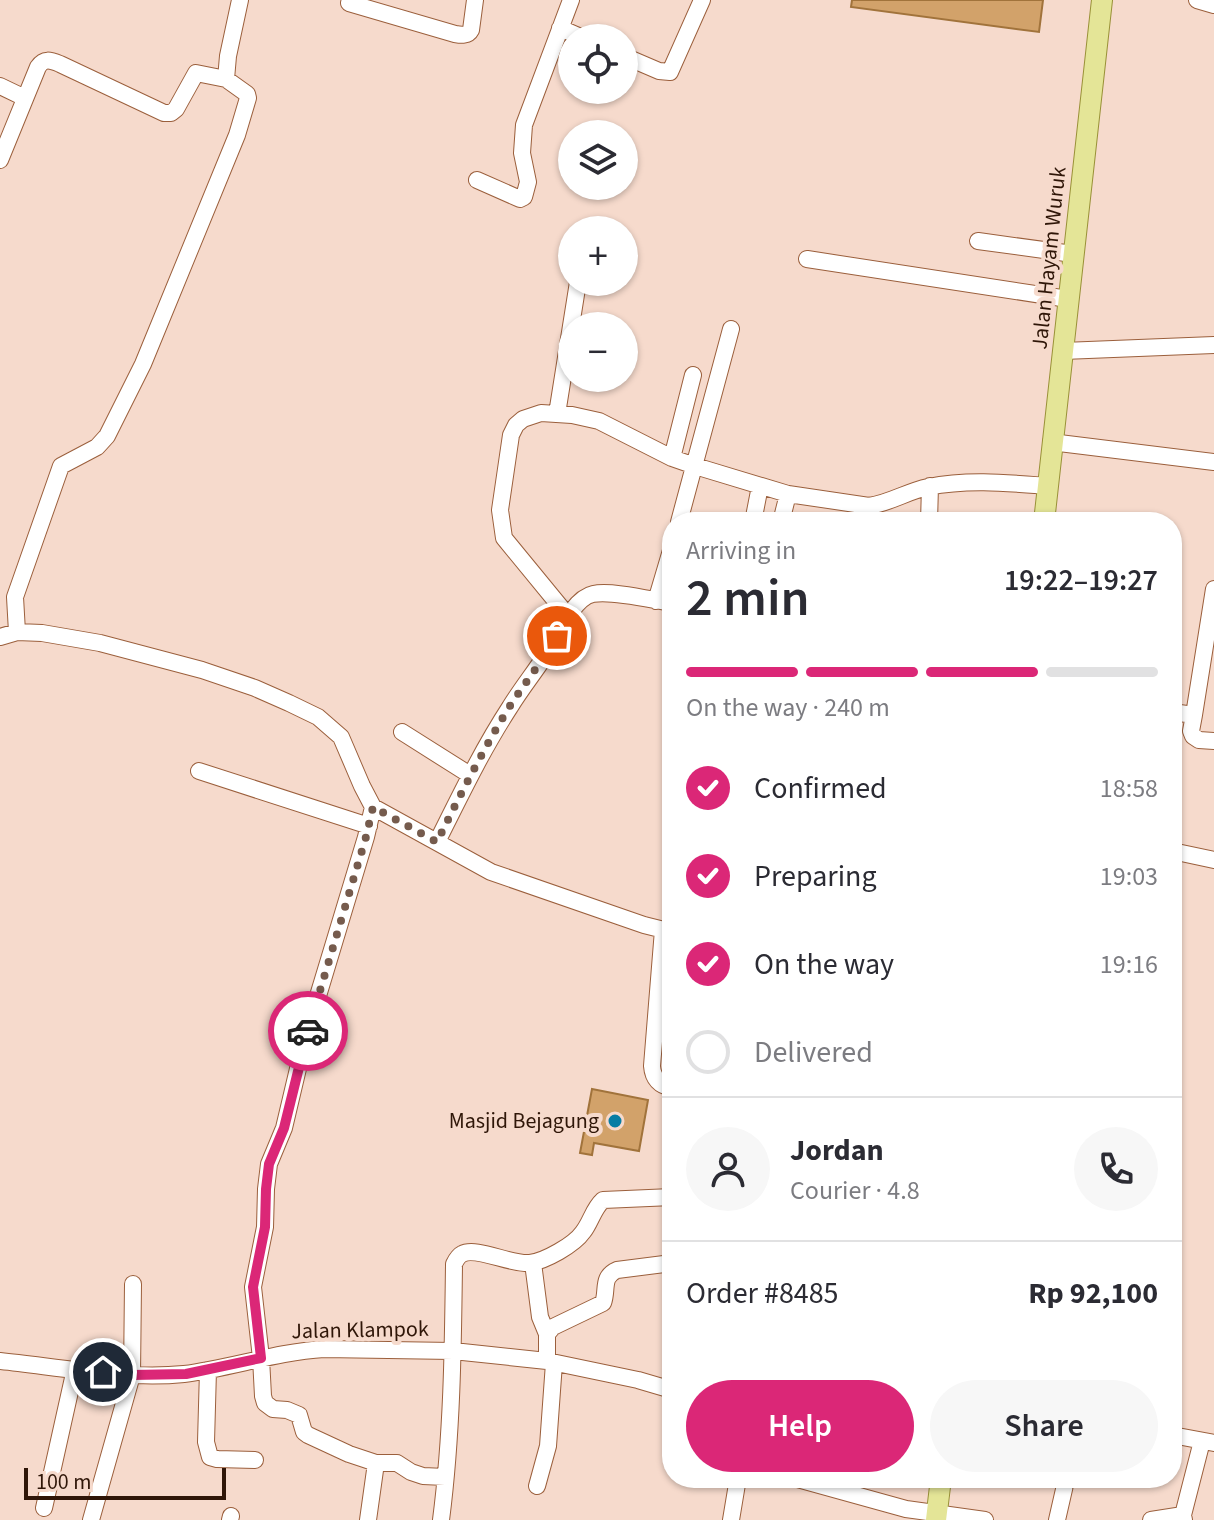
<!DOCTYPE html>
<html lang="en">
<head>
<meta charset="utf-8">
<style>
	body { margin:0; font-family:"Source Sans 3",sans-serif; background:#f7f7f7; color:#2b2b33; height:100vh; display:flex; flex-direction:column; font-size:30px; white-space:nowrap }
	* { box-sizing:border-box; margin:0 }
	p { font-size:26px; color:#7c7c81 }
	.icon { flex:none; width:44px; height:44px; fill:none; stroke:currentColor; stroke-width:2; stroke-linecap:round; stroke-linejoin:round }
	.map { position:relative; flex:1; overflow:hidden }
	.details { position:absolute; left:662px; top:512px; width:520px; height:976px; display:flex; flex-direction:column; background:#fff; border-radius:32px; box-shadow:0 2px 6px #0004 }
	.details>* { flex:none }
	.controls { position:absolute; left:558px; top:24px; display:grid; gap:16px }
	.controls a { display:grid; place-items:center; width:80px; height:80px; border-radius:50%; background:#fff; box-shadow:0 2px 6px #0004; font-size:40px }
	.scale { position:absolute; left:24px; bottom:20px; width:202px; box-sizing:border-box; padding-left:8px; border:4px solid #2f1608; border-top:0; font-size:22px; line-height:28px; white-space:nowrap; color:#2f1608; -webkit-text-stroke:6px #f6dacc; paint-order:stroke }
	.pin { position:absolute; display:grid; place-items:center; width:68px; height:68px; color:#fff; margin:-34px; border:4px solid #fff; border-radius:50%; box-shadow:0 2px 8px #0007 }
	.courier { position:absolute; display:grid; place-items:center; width:80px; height:80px; margin:-40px; border:6px solid #db2777; border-radius:50%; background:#fff; color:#222; box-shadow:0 2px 10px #0007 }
	.summary em { font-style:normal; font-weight:600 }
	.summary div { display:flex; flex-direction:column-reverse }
	.summary { display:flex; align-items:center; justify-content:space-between; height:136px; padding:0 24px }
	h1 { font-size:52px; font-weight:600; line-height:60px }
	.bar { display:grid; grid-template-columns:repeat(4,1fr); gap:12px 8px; align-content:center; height:96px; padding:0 24px }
	.bar i { height:10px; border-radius:6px; background:#e1e1e2 }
	.bar .active { background:#db2777 }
	.bar p { grid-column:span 4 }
	.line { display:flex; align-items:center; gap:20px; padding:0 24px; border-top:2px solid #e1e1e2 }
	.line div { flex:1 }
	.round { display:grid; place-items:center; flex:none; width:84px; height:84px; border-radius:42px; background:#f7f7f7 }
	ol { padding:0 24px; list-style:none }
	li { display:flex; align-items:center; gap:24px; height:88px }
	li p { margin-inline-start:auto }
	li .icon { padding:8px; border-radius:50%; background:#db2777; color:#fff; stroke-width:4 }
	li:last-child { color:#7c7c81 }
	li i { width:44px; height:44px; border:4px solid #e1e1e2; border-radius:50% }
	.action { display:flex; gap:16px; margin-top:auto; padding:16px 24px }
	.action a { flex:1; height:92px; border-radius:48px; background:#db2777; color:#fff; font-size:32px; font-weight:600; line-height:92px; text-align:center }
	.action a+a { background:#f7f7f7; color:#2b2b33 }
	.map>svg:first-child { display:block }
	.building { fill:#d2a26a; stroke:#a1733b; stroke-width:2 }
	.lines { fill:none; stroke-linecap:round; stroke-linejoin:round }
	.minor-casing { stroke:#9b5f3c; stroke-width:18 }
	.major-casing { stroke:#999137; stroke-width:22 }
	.minor { stroke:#fff; stroke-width:16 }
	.major { stroke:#e4e597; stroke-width:20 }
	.done { stroke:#755b4d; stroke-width:8; stroke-dasharray:0 14.4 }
	.route { stroke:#db2777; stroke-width:10 }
	.poi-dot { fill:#077da4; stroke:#f6dacc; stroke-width:3 }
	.labels { text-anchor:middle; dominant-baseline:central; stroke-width:8; stroke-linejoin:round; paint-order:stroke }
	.street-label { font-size:22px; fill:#2f1608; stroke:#f6dacc }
	.poi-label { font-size:22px; fill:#2f1608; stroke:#f6dacc; text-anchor:end }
</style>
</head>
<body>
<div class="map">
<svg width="1214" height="1520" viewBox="0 0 1214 1520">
	<rect width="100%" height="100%" fill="#f6dacc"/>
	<path class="building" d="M852 0H1043L1039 32 851 7Z
		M592 1089 648 1100 639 1151 594 1143 592 1155 580 1153Z"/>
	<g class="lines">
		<g class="minor-casing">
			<path id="minor" d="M1197 0 1214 5
				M349 3 455 34C461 35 468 36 471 30L475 0
				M560 28 583 38
				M624 56 659 71 670 72 702 0
				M0 86 25 98
				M0 160 38 67C44 58 50 60 60 64L164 113H171L176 109 196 73 226 79
				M477 180 520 199 524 197 528 182 522 153 524 125 571 0
				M586 230V229
				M978 241 1073 254
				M807 259 1068 299
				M1063 351 1214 345
				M557 414 578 282
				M1051 442 1214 462
				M672 458 693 375
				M679 522 731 329
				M753 522 760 486
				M781 522 788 494
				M929 522 930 486
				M656 601 672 547
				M568 616 504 538 500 510 511 435 516 425 523 419 541 413 572 415 599 421 672 458 695 466 788 494 869 506C890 503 908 491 928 487 968 479 1008 483 1047 486
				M17 632 15 597 61 466 97 447 107 436 143 364 237 135 248 98 247 94 226 79 228 56 240 0
				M0 637 17 632 42 633 100 643 202 670 255 688 289 703 318 717 341 737 362 786 373 807 491 872 644 925 672 932
				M1172 712 1194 715 1191 731 1193 736 1199 740 1214 741
				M1194 715 1214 589
				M402 732 470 775
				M199 771 369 826
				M373 807 366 837 305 1039 284 1128 269 1164 266 1189 265 1227 253 1287 261 1358 263 1396 265 1403 273 1409 287 1410 299 1415 304 1432 308 1435 349 1454 376 1463H397L411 1472 423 1476 445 1477
				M437 842C460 796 482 750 510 707 521 689 534 673 545 656 556 640 572 598 593 594 612 590 652 600 672 603
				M1172 851 1214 860
				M663 930 652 1066C653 1079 660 1086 672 1088
				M533 1263 540 1317 547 1334
				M0 1361C58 1367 127 1380 184 1374 231 1368 276 1352 324 1349L453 1351 547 1361 638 1380 672 1390
				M547 1361V1334L553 1327 603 1303C608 1290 601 1277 617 1270L672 1263
				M208 1370 206 1442 210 1457 217 1459 255 1460
				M1172 1435 1214 1443
				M794 1478 906 1509 985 1520
				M537 1486 548 1446 554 1363
				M44 1508 75 1369
				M91 1520 132 1375 133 1284
				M230 1520 231 1516
				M368 1520 376 1463
				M441 1520C452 1435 453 1349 454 1264 456 1260 458 1256 462 1254 476 1246 511 1265 530 1263 545 1261 574 1245 583 1232 591 1222 593 1209 603 1200L672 1197
				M731 1520 738 1478
				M1057 1520 1065 1485 1069 1478
				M1151 1520 1183 1515
				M1184 1520 1183 1515 1202 1441"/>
		</g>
		<g class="major-casing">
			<path id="major" d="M1044 522 1102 0
				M936 1520 941 1478"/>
		</g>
		<use href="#minor" class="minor"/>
		<use href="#major" class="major"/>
	</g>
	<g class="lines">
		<path class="done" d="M308 1031 366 837 373 807 437 842C459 797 482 752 508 709 524 684 542 662 557 636"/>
		<path class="route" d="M103 1372 132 1375 186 1374 261 1358 253 1287 265 1227 266 1189 269 1164 284 1128 308 1031"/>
	</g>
	<circle class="poi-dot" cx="615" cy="1121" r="8"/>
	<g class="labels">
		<g class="street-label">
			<text transform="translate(1049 258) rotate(-84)">Jalan Hayam Wuruk</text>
			<text transform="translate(360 1330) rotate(-1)">Jalan Klampok</text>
		</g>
		<g class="poi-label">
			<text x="599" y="1121">Masjid Bejagung</text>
		</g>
	</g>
</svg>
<div class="controls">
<a><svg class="icon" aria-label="locate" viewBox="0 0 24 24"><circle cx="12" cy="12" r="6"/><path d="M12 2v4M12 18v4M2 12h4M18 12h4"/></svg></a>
<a><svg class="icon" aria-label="layers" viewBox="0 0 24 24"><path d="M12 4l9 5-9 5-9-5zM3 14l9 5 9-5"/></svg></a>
<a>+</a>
<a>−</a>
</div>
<div class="scale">100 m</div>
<div class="pin" style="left:557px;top:636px;background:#ea580c"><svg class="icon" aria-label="bag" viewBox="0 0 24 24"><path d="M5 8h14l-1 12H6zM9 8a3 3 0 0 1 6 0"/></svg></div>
<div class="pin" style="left:103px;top:1372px;background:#1f2937"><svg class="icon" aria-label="home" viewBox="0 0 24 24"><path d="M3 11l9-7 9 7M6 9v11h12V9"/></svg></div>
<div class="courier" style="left:308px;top:1031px"><svg class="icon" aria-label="car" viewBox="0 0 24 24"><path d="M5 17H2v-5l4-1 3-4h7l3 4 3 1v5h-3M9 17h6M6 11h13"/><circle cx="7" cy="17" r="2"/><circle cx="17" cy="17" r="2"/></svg></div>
<section class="details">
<div class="summary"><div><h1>2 min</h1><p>Arriving in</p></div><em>19:22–19:27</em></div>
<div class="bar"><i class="active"></i><i class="active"></i><i class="active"></i><i></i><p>On the way · 240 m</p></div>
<ol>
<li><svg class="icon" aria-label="check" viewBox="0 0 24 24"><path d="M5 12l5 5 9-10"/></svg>Confirmed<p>18:58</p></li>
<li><svg class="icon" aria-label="check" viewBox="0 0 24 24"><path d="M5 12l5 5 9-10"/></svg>Preparing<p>19:03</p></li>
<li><svg class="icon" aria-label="check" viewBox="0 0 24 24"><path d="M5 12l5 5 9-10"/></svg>On the way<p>19:16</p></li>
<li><i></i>Delivered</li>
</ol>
<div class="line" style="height:144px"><a class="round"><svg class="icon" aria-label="person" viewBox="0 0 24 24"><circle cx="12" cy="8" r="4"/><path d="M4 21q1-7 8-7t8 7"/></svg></a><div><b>Jordan</b><p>Courier · 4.8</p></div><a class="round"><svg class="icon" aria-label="phone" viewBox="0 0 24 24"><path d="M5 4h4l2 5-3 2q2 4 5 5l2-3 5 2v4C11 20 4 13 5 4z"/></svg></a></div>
<div class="line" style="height:104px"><div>Order #8485</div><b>Rp 92,100</b></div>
<div class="action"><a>Help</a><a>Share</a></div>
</section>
</div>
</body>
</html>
